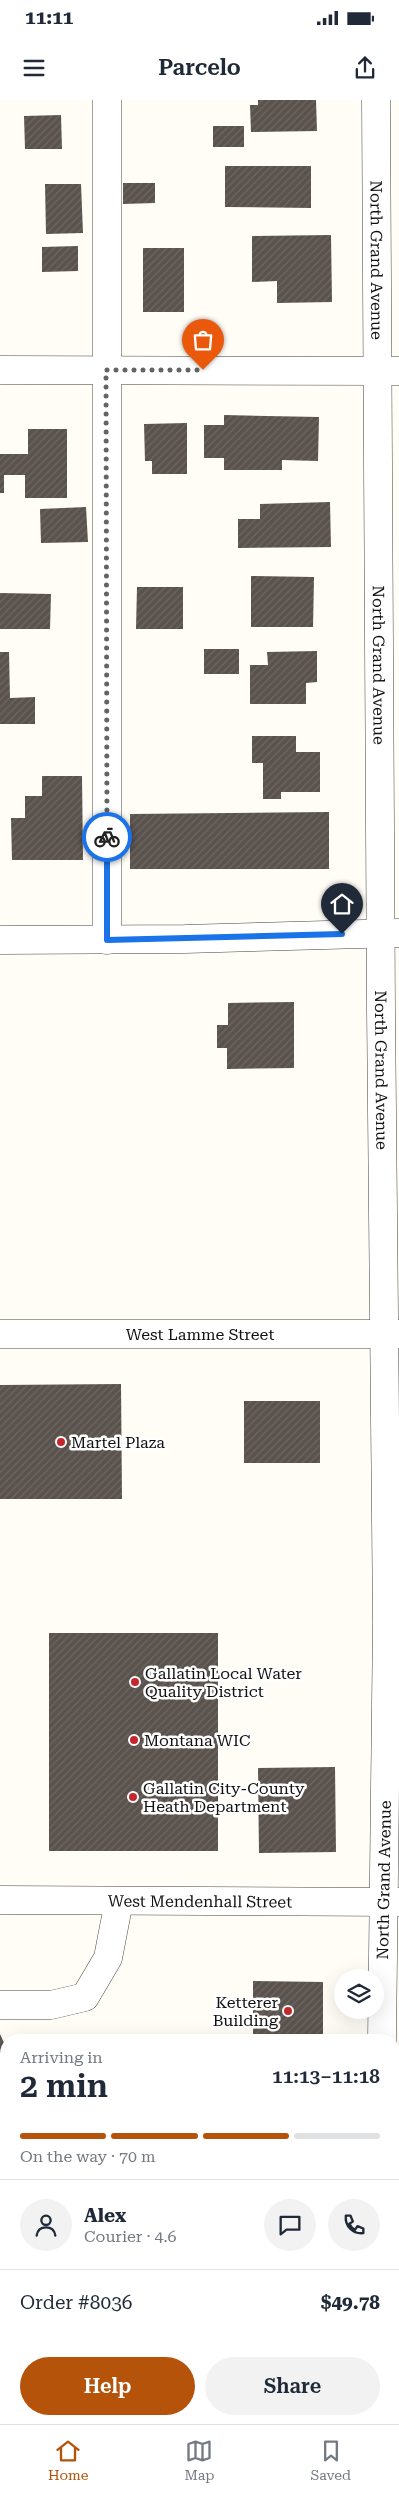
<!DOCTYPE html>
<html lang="en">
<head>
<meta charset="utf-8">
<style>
	body { margin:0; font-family:"Roboto Serif",serif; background:#f2f2f3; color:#1f2937; height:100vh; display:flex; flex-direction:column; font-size:19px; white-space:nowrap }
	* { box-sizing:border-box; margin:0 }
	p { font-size:16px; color:#747a83 }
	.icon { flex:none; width:28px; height:28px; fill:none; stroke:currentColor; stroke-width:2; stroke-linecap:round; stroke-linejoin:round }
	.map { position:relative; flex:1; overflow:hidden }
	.side { position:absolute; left:0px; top:1934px; width:400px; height:391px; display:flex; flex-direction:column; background:#fff; border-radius:20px 20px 0 0; box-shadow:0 5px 20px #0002 }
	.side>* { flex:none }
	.fabs { position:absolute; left:334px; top:1869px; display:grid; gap:10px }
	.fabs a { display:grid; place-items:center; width:50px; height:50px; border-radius:50%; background:#fff; box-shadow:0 5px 20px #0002; font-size:25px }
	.pin { position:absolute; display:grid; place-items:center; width:42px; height:42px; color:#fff; margin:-51px -21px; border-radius:50% 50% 50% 0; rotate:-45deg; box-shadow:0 0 5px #0007 }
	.pin .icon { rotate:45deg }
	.courier { position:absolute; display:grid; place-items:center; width:50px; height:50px; margin:-25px; border:4px solid #1a73e8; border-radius:50%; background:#fff; color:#222; box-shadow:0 1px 6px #0007 }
	.head em { font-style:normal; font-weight:600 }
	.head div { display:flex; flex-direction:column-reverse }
	.head { display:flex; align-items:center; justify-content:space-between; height:85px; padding:0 20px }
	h1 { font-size:32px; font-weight:600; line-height:38px }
	.bar { display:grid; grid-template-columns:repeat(4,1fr); gap:8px 5px; align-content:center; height:60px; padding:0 20px }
	.bar i { height:6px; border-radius:4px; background:#e0e1e3 }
	.bar .selected { background:#b45309 }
	.bar p { grid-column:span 4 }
	.line { display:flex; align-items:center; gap:12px; padding:0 20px; border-top:1px solid #e0e1e3 }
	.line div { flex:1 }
	.round { display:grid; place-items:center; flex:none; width:52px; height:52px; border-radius:26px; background:#f2f2f3 }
	.button { display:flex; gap:10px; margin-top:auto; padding:10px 20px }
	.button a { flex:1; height:58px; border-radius:30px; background:#b45309; color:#fff; font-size:20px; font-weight:600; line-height:58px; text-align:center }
	.button a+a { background:#f2f2f3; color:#1f2937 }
	.status { display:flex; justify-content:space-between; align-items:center; height:35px; padding:0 25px; background:#fff; direction:ltr }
	.status svg { height:14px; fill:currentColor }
	header { display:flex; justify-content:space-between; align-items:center; height:65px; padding:0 20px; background:#fff; font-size:22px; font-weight:600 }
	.menu { display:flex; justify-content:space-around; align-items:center; height:70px; border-top:1px solid #e0e1e3; background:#fff; font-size:14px; color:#747a83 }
	.menu a { display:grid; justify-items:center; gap:2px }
	.menu .selected { color:#b45309 }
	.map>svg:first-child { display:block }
	.building { fill:url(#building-hatch) }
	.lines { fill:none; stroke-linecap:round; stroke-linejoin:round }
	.minor-casing { stroke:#444; stroke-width:29 }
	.minor { stroke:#fff; stroke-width:28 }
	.done { stroke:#646461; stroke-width:5; stroke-dasharray:0 9 }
	.route { stroke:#1a73e8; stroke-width:6 }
	.poi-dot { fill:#c4262e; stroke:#fff; stroke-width:2 }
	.labels { text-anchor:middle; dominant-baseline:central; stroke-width:5; stroke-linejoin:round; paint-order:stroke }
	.street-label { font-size:16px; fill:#111; stroke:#fff }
	.poi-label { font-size:16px; fill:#111; stroke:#fff; text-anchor:start }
</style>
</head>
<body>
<div class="status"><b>11:11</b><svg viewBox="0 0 49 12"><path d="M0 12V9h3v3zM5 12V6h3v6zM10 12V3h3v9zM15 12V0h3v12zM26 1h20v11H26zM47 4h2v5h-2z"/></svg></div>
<header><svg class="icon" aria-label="menu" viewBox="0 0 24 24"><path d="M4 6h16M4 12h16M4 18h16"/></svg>Parcelo<svg class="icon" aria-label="share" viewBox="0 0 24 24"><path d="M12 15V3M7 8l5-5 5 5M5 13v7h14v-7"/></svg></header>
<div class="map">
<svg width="399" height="2324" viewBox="0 0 399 2324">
	<defs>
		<pattern id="building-hatch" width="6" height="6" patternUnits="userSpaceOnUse" patternTransform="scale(1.25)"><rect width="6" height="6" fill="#5a524d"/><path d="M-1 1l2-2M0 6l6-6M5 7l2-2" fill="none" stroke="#6d6662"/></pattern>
	</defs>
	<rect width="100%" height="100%" fill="#fffdf5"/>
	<path class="building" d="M258 0H316L317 31 251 32 250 5H258Z
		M61 15 62 49H25L24 16Z
		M213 26H244V47H213Z
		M225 66H311V108L225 107Z
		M123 83H155V103L123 104Z
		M45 84H81L83 133 46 134Z
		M331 135 332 202 277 203V181L252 182V136Z
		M78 146V171L42 172V147Z
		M143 148H184V212H143Z
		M224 315 319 317 318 361 282 360V370H224V358H204V325H224Z
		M187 323V374H152V361H145L144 324Z
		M28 329H67V398H25V375H4V393H0V354H28Z
		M330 402 331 447 238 448V419H260V404Z
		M86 407 88 442 41 443 40 409Z
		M251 476 314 477 313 527H251Z
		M137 487H183V529H136Z
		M0 493 51 494 50 529H0Z
		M204 549H239V574H204Z
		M317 551V582L306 583V604H250V565H268L267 552Z
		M0 552H9L10 598 35 597V624H0Z
		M252 636H296V652H320V692H281V699H263V663H252Z
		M42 676H82L83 760H12L11 718H25V696H42Z
		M329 712V769H130V714Z
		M294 902V968L227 969V948H217V925H228V903Z
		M121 1284 122 1399H0V1285Z
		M244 1301H320V1363H244Z
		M49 1533H218V1751H49Z
		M335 1667 336 1752 259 1753 258 1668Z
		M253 1881 323 1882V1940H253Z
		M0 1934 6 1947V1993L0 1992Z
		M0 2097H3L2 2302H0Z"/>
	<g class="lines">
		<g class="minor-casing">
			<g id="minor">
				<path id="s1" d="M376 0 381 909 387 1522 382 1940"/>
				<path d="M0 270 399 271"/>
				<path d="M0 840 185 839 399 833"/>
				<path d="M107 840V0"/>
				<path id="s2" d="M0 1234H399"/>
				<path id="s3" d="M0 1800 399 1802"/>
				<path d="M0 1905H51L85 1897 108 1858 119 1801"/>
				<path d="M0 2053H6"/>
				<path d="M394 2080H399"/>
				<path d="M382 2324 383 2319"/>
			</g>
		</g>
		<use href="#minor" class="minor"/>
	</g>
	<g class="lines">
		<path class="done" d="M107 737 106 270H203"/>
		<path class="route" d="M107 737V840L342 834"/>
	</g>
	<g class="poi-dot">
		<circle cx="61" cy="1342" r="5"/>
		<circle cx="135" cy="1582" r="5"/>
		<circle cx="134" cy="1640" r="5"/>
		<circle cx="133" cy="1697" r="5"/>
		<circle cx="288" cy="1911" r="5"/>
	</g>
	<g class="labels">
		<g class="street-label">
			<text stroke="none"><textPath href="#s1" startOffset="160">North Grand Avenue</textPath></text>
			<text stroke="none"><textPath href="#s1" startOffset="565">North Grand Avenue</textPath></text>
			<text stroke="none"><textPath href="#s1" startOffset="970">North Grand Avenue</textPath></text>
			<text stroke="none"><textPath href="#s2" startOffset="200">West Lamme Street</textPath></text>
			<text transform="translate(384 1780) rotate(-89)">North Grand Avenue</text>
			<text stroke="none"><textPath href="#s3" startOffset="200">West Mendenhall Street</textPath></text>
		</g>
		<g class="poi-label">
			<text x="71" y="1342">Martel Plaza</text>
			<text x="145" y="1573">Gallatin Local Water<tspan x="145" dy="18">Quality District</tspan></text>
			<text x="144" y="1640">Montana WIC</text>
			<text x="143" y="1688">Gallatin City-County<tspan x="143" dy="18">Heath Department</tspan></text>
			<text x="278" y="1902" text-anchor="end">Ketterer<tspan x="278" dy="18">Building</tspan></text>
		</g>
	</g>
</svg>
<div class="fabs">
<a><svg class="icon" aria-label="layers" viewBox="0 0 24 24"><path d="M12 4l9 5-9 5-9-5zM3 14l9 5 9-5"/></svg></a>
</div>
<div class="pin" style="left:203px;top:270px;background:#ea580c"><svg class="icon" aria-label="bag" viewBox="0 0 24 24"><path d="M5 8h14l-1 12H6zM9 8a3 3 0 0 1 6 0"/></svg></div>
<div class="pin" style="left:342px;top:834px;background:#1f2937"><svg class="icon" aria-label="home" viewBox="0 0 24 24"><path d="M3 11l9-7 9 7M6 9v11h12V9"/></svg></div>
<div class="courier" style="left:107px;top:737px"><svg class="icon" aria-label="bike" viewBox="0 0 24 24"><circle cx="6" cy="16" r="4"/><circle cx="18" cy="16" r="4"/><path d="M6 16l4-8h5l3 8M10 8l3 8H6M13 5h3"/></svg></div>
<section class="side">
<div class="head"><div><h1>2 min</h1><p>Arriving in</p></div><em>11:13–11:18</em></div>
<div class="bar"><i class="selected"></i><i class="selected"></i><i class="selected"></i><i></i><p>On the way · 70 m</p></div>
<div class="line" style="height:90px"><a class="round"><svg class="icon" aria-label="person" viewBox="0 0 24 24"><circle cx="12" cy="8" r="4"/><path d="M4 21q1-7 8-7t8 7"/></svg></a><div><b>Alex</b><p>Courier · 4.6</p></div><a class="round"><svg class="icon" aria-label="chat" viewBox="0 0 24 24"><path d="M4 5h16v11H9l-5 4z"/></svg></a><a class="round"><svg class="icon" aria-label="phone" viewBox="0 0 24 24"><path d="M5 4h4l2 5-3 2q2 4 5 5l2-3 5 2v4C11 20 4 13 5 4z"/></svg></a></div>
<div class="line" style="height:65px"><div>Order #8036</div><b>$49.78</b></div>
<div class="button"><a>Help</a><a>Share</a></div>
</section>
</div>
<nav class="menu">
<a class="selected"><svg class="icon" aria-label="home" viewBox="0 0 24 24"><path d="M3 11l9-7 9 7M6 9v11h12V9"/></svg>Home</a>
<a><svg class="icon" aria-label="map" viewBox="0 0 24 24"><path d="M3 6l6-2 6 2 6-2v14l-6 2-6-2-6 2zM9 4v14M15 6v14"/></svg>Map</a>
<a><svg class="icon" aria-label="saved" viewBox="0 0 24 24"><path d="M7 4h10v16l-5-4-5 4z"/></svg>Saved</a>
</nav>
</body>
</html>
